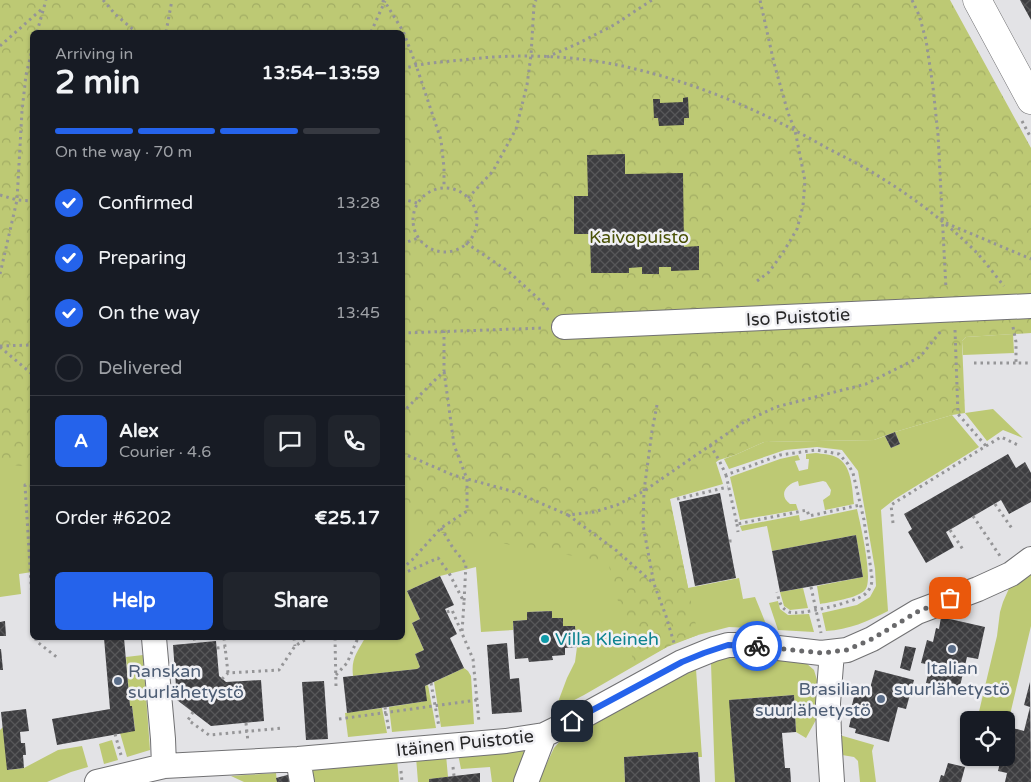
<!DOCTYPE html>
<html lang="en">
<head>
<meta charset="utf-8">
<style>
	body { margin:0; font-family:"Varela Round",sans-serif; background:#20242c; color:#f1f3f6; height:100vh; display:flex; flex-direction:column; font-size:19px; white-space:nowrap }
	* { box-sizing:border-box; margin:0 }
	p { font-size:16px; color:#9ea1a6 }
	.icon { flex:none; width:28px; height:28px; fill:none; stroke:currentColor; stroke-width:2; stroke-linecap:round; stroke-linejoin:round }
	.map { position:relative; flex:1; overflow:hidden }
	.side { position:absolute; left:30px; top:30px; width:375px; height:610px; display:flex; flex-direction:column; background:#171b24; border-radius:8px; box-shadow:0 1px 4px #0004 }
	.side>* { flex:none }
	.tools { position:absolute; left:960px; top:711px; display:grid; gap:10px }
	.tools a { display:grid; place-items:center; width:55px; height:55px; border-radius:8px; background:#171b24; box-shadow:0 1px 4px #0004; font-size:25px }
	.pin { position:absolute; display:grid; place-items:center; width:42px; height:42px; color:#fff; margin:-21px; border-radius:10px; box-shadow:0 2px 8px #0006 }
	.courier { position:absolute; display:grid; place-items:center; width:50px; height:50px; margin:-25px; border:4px solid #2563eb; border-radius:50%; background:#fff; color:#222; box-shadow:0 1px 6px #0007 }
	.headline em { font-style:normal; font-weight:700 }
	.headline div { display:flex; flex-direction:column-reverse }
	.headline { display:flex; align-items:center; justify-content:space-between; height:85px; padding:0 25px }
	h1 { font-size:32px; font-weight:700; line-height:38px }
	.bar { display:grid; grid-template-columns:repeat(4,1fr); gap:8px 5px; align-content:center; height:60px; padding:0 25px }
	.bar i { height:6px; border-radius:4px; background:#363941 }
	.bar .active { background:#2563eb }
	.bar p { grid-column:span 4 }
	.line { display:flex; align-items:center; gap:12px; padding:0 25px; border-top:1px solid #363941 }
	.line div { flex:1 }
	.round { display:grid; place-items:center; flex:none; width:52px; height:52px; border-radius:8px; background:#20242c }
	ol { padding:0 25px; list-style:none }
	li { display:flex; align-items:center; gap:15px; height:55px }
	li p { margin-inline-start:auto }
	li .icon { padding:5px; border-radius:50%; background:#2563eb; color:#fff; stroke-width:4 }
	li:last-child { color:#9ea1a6 }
	li i { width:28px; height:28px; border:2px solid #363941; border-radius:50% }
	.cta { display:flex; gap:10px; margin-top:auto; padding:10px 25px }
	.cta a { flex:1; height:58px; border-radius:8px; background:#2563eb; color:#fff; font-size:20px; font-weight:700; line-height:58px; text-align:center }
	.cta a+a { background:#20242c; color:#f1f3f6 }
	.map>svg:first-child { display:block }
	.grass { fill:#bdc974 }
	.park { fill:url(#park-crowns) }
	.building { fill:url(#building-cross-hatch) }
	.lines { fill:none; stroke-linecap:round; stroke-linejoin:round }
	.street-casing { stroke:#717173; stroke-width:26 }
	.secondary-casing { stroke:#717173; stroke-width:29 }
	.path { stroke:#959597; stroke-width:3; stroke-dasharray:2.5 4; stroke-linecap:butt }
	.street { stroke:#fff; stroke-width:24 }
	.secondary { stroke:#fff; stroke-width:28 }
	.done { stroke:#69696b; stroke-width:5; stroke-dasharray:0 9 }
	.route { stroke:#2563eb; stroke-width:6 }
	.culture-dot { fill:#0f9aa8; stroke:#f0f0f4; stroke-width:2 }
	.service-dot { fill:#5c6f8a; stroke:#f0f0f4; stroke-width:2 }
	.labels { text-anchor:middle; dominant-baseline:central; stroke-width:5; stroke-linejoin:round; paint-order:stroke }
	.park-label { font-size:18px; fill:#4a5207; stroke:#f0f0f4 }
	.street-label { font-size:18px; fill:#282829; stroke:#f0f0f4 }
	.culture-label { font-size:18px; fill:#0d838f; stroke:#f0f0f4; text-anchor:start }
	.service-label { font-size:18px; fill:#4e5e75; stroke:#f0f0f4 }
</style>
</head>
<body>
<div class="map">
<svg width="1031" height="782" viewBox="0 0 1031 782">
	<defs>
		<pattern id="park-crowns" width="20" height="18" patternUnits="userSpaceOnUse" patternTransform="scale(1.25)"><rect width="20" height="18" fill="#bdc974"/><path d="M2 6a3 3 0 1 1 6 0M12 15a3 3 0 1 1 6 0" fill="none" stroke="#a2ad64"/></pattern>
		<pattern id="building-cross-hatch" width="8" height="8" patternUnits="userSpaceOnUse" patternTransform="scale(1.25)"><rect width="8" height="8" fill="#3d3d40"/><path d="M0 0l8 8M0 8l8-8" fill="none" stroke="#575759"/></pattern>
	</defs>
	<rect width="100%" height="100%" fill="#e3e3e6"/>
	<path class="grass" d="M1013 334 1014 353 963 355 962 341 966 337Z
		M0 367 32 383V572L19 574 21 594 0 597Z
		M993 409 1023 438 1003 430 987 441 965 413Z
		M952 415 979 447 895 499 881 510 888 611C868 621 849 630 826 631L822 613 857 605 870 597 876 586 875 569 858 471 842 450 817 447 785 450 729 469 724 459 735 455 764 442 874 440 885 436 891 448 900 444 895 432Z
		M816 453C822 454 830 454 836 457 852 464 852 489 854 504L825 510 823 500 830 495 831 490 826 482 823 481 799 486 798 481C786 484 778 495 790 504H796L798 510 740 520 730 477 780 459 798 455 800 460 795 461 799 471 808 469 809 459H806V454Z
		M719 460 716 462 723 484 670 499 688 588 739 578 743 599 755 597 766 624 768 629 729 627 698 635 678 642 661 484Z
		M403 462 610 553 667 647 584 695 555 710 567 678 575 662 577 647 575 626H563V618H552L551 611 527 612V620L513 621V630L481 632 476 567 440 576 407 591 420 619 412 623 424 650 415 654 420 667 417 669 353 676C351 658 357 653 365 638H402Z
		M857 509C860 523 874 580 865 590 858 598 831 602 820 604L817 586 863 577 856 535 772 551 767 526 742 531 740 526 799 515 800 521Z
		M1031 572V626L1009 719 1002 717 1001 720H977L997 636 1000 612 1003 602 1011 584Z
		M803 588 808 608 790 610 784 606 780 592Z
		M778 601 780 609 788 615 809 614 814 632 778 630 769 603Z
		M143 655 150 750 127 757 120 733 135 730 132 706H130L126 657Z
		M729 656 760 666 764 657 806 663 814 670 817 680V718L806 738 796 732 794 695 730 700 735 782H715L711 663Z
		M464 668 468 671 471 676 474 724 441 727 434 682Z
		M696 669 702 757H698V752L624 757 625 782H538L554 748 561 740Z
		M428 685 436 728 392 732 389 707 426 701 425 686Z
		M382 708 387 733 348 737 345 713Z
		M3 727 8 770 24 768 58 750 82 746 88 767 71 772 47 782H0V730Z
		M836 734 874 745 872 751 876 782H860L858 761 854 757 842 755Z
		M112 740 118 760 104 764 99 744Z
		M519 748 524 752 527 756 521 782H492L490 767 461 769 458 754Z
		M446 755 448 777 429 779V782H418L416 757Z
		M397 759 399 782H307L308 769Z
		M276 773 277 782H244L231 776Z"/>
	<path class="park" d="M0 0H950L1031 148V333L966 337 962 341 965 413 952 415 895 432 874 440 764 442 735 455 719 460 674 489 669 496 698 635 667 647 634 664 608 562 431 531 403 515 402 32H32V467L10 465H0Z"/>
	<path class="building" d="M1020 0H1031V20Z
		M688 97 689 118H684V125L659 126 658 118H654L653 99H660V103L683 102V98Z
		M625 154V174L683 173 684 247 699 246V270L671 271V267H659V274H642V267L629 268V273H591L590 234H574V196H588L587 155Z
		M895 432 900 444 891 448 885 436Z
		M1008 454 1016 468 1025 462 1031 473V502L1009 514 1001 500 946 532 954 547 926 563 908 532 912 529 904 514Z
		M720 493 736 578 695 586 679 502Z
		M856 535 863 577 780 592 772 551Z
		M440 576 454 605 445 609 457 634 450 638 464 668 425 686 427 701 347 713 343 677 417 669 420 667 415 654 424 650 412 623 420 619 407 591Z
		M552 611V618H563V626H575L577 647 565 648V655L552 656 553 660 529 662 528 658 515 659 513 621 527 620V612Z
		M941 617 985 627 978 659 967 657 959 690 926 683 930 665 921 663 927 640 933 642 936 628 939 629Z
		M5 621 6 636H0V622Z
		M104 638H124L130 706H132L135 731 57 745 52 719 110 709Z
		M216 641 219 676 226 682 261 680 264 721 211 726 177 700 173 645Z
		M507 643 510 679 519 678 522 712 492 714 487 645Z
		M905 646 916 648 910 671 900 668Z
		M0 649H1L3 670H0Z
		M875 670 914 680 906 709 898 707 889 742 855 733 856 729 849 727 852 714 850 713 856 689 869 692Z
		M324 681 328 739 306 740 302 682Z
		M1030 682 1031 782H1005L1007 773 998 771 1001 758H1006V738L1009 727 1024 731 1030 707 1024 705Z
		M794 695 796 732 782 733 785 768H790L791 782H735L729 700Z
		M26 709 29 731 20 732 21 743H25L26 755H23L24 768 7 770 1 712Z
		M698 752 700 782H625L624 757Z
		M948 763 965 767 961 782H939L941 775 944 776Z
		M480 773V782H429V779Z
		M291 774 293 782H277L276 778Z"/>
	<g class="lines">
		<g class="street-casing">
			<path id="street" d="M564 327 1031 306
				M154 638 163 739 164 766
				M832 652 828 703 829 735 832 782
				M298 759 302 782
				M97 782 164 766 298 759 506 741 544 735 587 714 682 662 714 649 728 645H753L821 653 847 650 872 639 917 612 978 589 1011 574 1031 559
				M526 782 544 735"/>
		</g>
		<g class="secondary-casing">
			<path id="secondary" d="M977 0 1031 100"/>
		</g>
		<path class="path" d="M103 0 115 14 136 32
			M382 0 385 2 403 31 416 65 441 140 444 168V188
			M912 0 919 15 926 40 933 87 938 135 946 289
			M37 32 46 0
			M166 32 172 0
			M371 32 385 1
			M0 46 43 8
			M547 57 577 44 614 25 652 0
			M402 69C422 63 442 62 462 60 517 53 578 55 631 68 700 84 766 113 827 148 846 158 865 167 883 179 914 198 944 221 970 246 983 258 993 273 1004 286
			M1022 121 1031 138
			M413 220a32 32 0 1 1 64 0a32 32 0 1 1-64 0Z
			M0 195 17 200 32 201
			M468 198 493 171 516 129 527 85 531 55 534 5 536 0
			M402 199 417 203
			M946 223 1031 259
			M466 243 508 271 542 302 550 312
			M402 244 418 238
			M0 274 17 200 22 111 26 75 32 50
			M757 281 769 272 784 251 797 229 803 206 805 181 795 130 788 113 774 63 760 0
			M1013 327 1016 342V363H1031
			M955 330 958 414 986 446
			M402 333 544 328
			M0 346 32 345
			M0 347 32 374
			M974 363H1016
			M657 405 652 431 644 491 643 525 654 584 666 616 674 643
			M402 413 444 371V331
			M710 445 719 460 726 475 780 455 816 450 839 454 848 464 853 473 864 520 872 578C872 585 870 590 864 595 855 602 799 616 789 612 780 608 779 600 777 592
			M402 453 453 475 515 492 568 515 594 512 617 505 644 491 744 422 776 407 866 384 920 357 941 331
			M726 475 737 524 807 510 809 516 860 505
			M32 486 25 485 32 599
			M677 499 728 487
			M995 504 1013 530
			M568 515 617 551 653 583
			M973 516 1000 556
			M893 523 891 505 986 446 1001 437 1020 446
			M737 524 738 532
			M441 528 453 548 466 564 464 602
			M950 530 964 551
			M729 541H732
			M402 569 412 560 441 528 467 511V479L454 445 444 371
			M402 574 438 558 449 573 464 602 462 632
			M811 587 821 633
			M447 612 452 610 473 659 479 722
			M36 638V641L58 658
			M194 638 195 643
			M224 638 228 673
			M294 638 295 646
			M335 638 336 687
			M217 648 225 647
			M336 675 347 663 358 638
			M222 679 228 673 279 670 295 646 308 638
			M431 683 439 727
			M385 707 389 731
			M193 712 188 720 209 735 283 728
			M339 719 477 700
			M246 723 248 742
			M115 734 121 755
			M453 767 454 776
			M401 771 402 782"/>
		<use href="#street" class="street"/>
		<use href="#secondary" class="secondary"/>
	</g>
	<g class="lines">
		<path class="done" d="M757 646 821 653 847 650 872 639 917 612 950 598"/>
		<path class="route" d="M572 721 682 662 704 653 728 645 757 646"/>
	</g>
	<circle class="culture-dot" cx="545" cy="639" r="5"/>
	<g class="service-dot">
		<circle cx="952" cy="649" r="5"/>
		<circle cx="118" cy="681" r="5"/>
		<circle cx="881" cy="699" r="5"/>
	</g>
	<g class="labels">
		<g class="park-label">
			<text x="639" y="237">Kaivopuisto</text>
		</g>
		<g class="street-label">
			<text transform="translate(798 317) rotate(-3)">Iso Puistotie</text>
			<text transform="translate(465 743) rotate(-6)">Itäinen Puistotie</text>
		</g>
		<g class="culture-label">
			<text x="555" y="639">Villa Kleineh</text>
		</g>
		<g class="service-label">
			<text x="952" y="668">Italian<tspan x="952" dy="21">suurlähetystö</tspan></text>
			<text x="128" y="671" text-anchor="start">Ranskan<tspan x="128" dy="21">suurlähetystö</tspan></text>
			<text x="871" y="689" text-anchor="end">Brasilian<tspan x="871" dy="21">suurlähetystö</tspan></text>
		</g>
	</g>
</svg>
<div class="tools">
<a><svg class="icon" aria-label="locate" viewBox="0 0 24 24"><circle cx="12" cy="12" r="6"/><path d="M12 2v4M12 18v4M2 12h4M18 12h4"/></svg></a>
</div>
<div class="pin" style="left:950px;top:598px;background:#ea580c"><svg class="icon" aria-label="bag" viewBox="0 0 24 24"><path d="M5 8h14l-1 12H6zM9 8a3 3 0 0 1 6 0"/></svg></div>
<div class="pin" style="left:572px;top:721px;background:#1f2937"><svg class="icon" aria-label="home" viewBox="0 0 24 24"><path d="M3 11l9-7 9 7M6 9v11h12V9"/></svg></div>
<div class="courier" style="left:757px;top:646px"><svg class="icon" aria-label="bike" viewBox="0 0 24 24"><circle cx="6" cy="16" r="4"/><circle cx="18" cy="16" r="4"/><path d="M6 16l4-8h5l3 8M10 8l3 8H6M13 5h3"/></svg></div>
<section class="side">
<div class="headline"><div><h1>2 min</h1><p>Arriving in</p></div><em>13:54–13:59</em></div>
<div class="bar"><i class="active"></i><i class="active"></i><i class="active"></i><i></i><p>On the way · 70 m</p></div>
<ol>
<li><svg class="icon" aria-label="check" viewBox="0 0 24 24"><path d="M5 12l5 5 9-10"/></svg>Confirmed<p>13:28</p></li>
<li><svg class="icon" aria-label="check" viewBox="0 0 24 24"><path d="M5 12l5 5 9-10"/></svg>Preparing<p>13:31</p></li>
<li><svg class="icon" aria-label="check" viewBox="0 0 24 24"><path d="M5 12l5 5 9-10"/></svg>On the way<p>13:45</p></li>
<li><i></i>Delivered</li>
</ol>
<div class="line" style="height:90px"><b class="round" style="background:#2563eb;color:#fff">A</b><div><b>Alex</b><p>Courier · 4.6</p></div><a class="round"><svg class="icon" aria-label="chat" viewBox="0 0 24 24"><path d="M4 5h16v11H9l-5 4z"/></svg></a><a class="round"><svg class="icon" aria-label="phone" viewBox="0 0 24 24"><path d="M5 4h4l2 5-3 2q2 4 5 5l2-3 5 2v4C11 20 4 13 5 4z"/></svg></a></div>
<div class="line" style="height:65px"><div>Order #6202</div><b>€25.17</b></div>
<div class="cta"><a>Help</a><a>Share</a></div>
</section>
</div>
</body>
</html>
